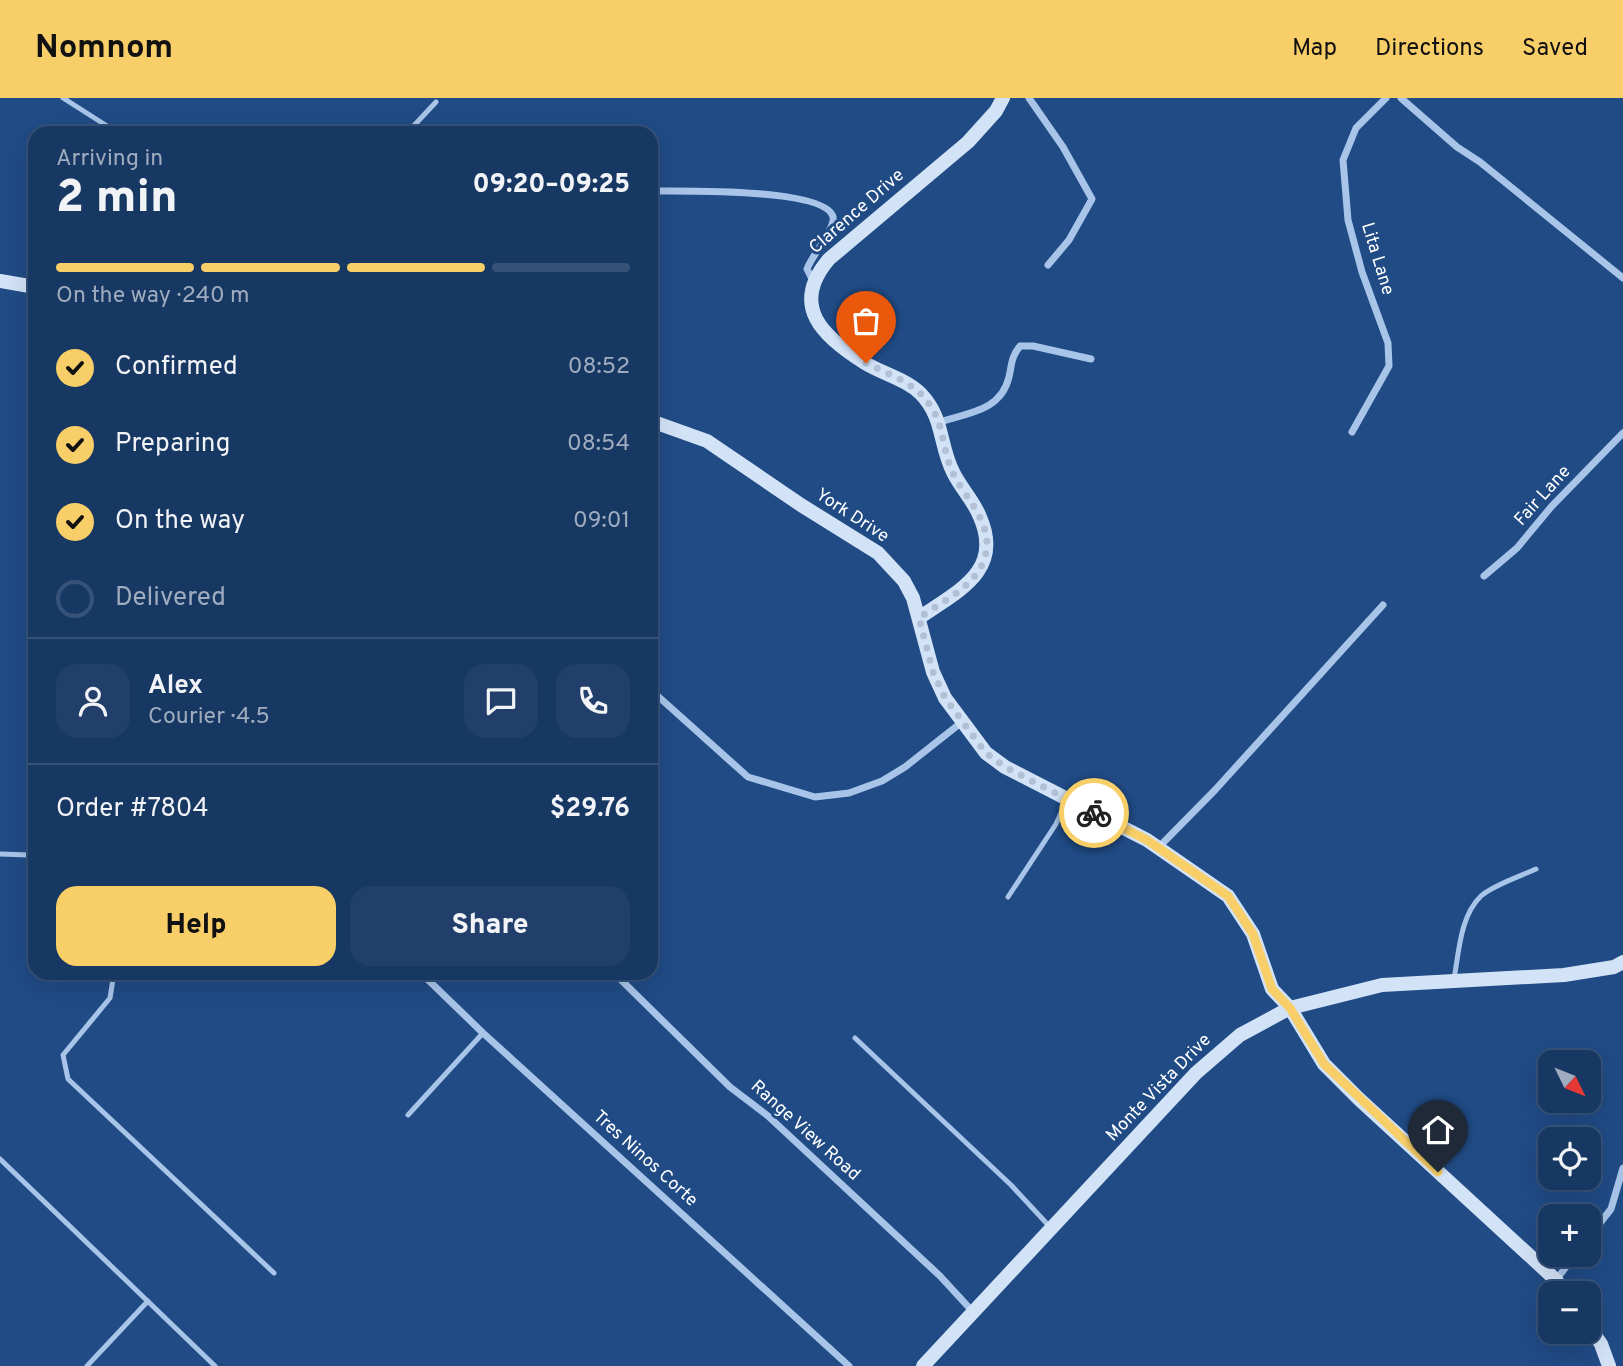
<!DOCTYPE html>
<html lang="en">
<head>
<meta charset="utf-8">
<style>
	body { margin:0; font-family:Overpass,sans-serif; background:#213f6a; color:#f1f3f6; height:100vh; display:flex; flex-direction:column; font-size:26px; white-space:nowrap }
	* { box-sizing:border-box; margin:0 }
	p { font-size:23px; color:#9facbf }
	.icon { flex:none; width:38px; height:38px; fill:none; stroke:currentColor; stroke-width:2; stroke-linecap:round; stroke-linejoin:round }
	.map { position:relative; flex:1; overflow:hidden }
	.side { position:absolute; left:28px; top:28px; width:630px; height:854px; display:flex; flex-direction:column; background:#183864; border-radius:21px; box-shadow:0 7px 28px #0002,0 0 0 2px #365278 }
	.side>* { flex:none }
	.needle { width:46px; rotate:133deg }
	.buttons { position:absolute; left:1538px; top:952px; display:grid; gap:14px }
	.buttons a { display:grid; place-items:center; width:63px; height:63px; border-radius:14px; background:#183864; box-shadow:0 7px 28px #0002,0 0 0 2px #365278; font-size:35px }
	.pin { position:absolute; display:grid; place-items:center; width:60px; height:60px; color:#fff; margin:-72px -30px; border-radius:50% 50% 50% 0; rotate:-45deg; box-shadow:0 0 7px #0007 }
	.pin .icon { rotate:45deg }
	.courier { position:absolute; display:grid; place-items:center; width:70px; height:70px; margin:-35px; border:5px solid #f7ce68; border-radius:50%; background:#fff; color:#222; box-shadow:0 2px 9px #0007 }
	.head em { font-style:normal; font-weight:800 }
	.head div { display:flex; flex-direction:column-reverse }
	.head { display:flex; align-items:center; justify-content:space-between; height:119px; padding:0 28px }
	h1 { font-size:46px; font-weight:800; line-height:52px }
	.bar { display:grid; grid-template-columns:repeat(4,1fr); gap:10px 7px; align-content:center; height:84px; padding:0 28px }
	.bar i { height:9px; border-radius:5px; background:#365278 }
	.bar .current { background:#f7ce68 }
	.bar p { grid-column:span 4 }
	.line { display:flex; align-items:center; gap:18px; padding:0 28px; border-top:2px solid #365278 }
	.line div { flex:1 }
	.round { display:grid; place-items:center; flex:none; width:74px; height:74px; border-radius:21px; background:#213f6a }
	ol { padding:0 28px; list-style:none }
	li { display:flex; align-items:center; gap:21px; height:77px }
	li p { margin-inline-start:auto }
	li .icon { padding:7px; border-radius:50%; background:#f7ce68; color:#111; stroke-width:4 }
	li:last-child { color:#9facbf }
	li i { width:38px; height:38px; border:4px solid #365278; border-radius:50% }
	.button { display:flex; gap:14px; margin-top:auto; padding:14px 28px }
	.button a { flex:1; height:80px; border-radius:21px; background:#f7ce68; color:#111; font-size:28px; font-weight:800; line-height:80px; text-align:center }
	.button a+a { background:#213f6a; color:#f1f3f6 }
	header { display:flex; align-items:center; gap:42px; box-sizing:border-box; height:98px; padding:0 35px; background:#f7ce68; color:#111 }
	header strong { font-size:33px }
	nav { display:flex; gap:38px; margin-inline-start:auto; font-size:24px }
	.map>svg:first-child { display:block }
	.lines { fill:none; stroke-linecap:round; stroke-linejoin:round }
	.lane { stroke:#a8c5e9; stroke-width:5 }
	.street { stroke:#a8c5e9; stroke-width:7 }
	.secondary { stroke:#d3e3f7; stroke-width:14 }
	.done { stroke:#b1c0d4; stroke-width:7; stroke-dasharray:0 12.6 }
	.route { stroke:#f7ce68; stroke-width:9 }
	.labels { text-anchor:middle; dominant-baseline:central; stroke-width:6; stroke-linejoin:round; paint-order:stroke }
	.street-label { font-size:18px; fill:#fff; stroke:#204b85 }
</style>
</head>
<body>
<header>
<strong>Nomnom</strong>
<nav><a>Map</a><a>Directions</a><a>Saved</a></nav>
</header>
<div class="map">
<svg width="1623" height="1268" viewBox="0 0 1623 1268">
	<rect width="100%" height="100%" fill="#204b85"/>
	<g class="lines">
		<path class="lane" d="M63 0 118 35
			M407 35 436 4
			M0 756 29 757 35 750
			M1008 799 1056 726 1066 704
			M114 875 110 900 63 957 68 981 274 1175
			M1454 881C1459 854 1460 818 1481 798 1493 787 1521 778 1536 771
			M855 940 1011 1087 1050 1129
			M408 1017 483 935
			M0 1061 215 1268
			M87 1268 148 1203"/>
		<path class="street" d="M1029 0 1063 49 1092 101 1069 142 1048 167
			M1401 0 1457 49 1480 64 1623 180
			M651 93C680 93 826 90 833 119 836 130 812 157 807 171L814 185
			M939 324C968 315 1001 313 1009 279 1012 266 1011 259 1020 248H1033L1091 261
			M1352 334 1389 268 1388 245 1362 174 1348 122 1343 62 1356 30 1386 0
			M1484 478 1517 450 1551 409 1623 335
			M651 592 748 679 815 699 849 695 882 683 905 669 962 624
			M1158 750 1215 692 1383 507
			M421 875 483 935 849 1268
			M614 875 730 989 768 1018 940 1178 974 1215
			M1589 1139 1611 1111 1623 1070
			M1556 1182 1575 1157"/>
		<path class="secondary" d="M0 183 35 189
			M651 323 707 343 801 407 878 455 904 483 913 500 933 574 945 600 986 655 1005 669 1147 742 1228 798 1253 836 1272 891 1290 910 1324 966 1359 1001 1556 1182 1565 1195
			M919 520C956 494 1004 474 980 419 974 403 960 389 953 374 939 346 944 320 921 296 906 281 883 276 865 265 823 239 789 208 829 161L968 44 996 13 1003 0
			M1589 1229 1601 1246 1609 1268
			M923 1268 1196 975 1240 937 1290 910 1382 887 1564 877 1614 869 1623 864"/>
	</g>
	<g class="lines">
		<path class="done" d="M866 265C884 274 907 282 922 297 945 322 940 342 951 371 963 399 995 425 985 459 976 489 942 503 919 520L933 574 945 600 986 655 1005 669 1094 715"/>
		<path class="route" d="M1094 715 1147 742 1228 798 1253 836 1272 891 1290 910 1324 966 1438 1074"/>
	</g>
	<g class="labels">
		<g class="street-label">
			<text transform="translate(857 114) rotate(-41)">Clarence Drive</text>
			<text transform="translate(1377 161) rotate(73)">Lita Lane</text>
			<text transform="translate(1543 398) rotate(-48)">Fair Lane</text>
			<text transform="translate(852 418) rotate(33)">York Drive</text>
			<text transform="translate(1159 990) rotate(-46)">Monte Vista Drive</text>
			<text transform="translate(805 1033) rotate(42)">Range View Road</text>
			<text transform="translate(645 1061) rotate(42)">Tres Ninos Corte</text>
		</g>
	</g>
</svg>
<div class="buttons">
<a><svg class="needle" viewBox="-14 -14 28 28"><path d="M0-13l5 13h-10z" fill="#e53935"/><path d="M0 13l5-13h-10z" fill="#9facbf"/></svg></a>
<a><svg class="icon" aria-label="locate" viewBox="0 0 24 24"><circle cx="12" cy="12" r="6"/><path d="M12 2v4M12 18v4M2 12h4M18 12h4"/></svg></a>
<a>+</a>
<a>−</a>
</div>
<div class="pin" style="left:866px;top:265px;background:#ea580c"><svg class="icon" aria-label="bag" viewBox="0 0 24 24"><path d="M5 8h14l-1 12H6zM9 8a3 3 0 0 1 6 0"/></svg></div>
<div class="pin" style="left:1438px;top:1074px;background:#1f2937"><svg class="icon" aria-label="home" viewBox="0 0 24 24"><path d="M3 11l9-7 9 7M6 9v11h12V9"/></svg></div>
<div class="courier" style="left:1094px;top:715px"><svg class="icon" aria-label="bike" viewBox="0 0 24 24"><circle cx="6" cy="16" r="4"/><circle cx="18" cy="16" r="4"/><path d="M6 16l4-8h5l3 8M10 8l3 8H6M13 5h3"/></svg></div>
<section class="side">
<div class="head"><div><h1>2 min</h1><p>Arriving in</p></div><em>09:20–09:25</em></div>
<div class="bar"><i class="current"></i><i class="current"></i><i class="current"></i><i></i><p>On the way · 240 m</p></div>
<ol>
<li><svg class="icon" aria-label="check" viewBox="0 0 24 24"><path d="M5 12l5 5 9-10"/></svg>Confirmed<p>08:52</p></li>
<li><svg class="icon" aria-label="check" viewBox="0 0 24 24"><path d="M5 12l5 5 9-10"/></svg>Preparing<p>08:54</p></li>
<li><svg class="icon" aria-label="check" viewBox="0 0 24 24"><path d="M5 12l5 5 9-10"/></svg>On the way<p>09:01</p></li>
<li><i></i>Delivered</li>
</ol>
<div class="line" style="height:126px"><a class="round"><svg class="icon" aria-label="person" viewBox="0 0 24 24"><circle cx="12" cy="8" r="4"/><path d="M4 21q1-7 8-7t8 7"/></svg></a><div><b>Alex</b><p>Courier · 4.5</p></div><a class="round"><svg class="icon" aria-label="chat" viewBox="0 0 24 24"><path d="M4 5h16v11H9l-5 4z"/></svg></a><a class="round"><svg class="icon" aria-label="phone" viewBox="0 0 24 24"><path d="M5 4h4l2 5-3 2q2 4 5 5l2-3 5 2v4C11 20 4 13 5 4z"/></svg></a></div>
<div class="line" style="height:91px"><div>Order #7804</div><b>$29.76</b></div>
<div class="button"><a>Help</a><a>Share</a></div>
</section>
</div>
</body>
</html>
